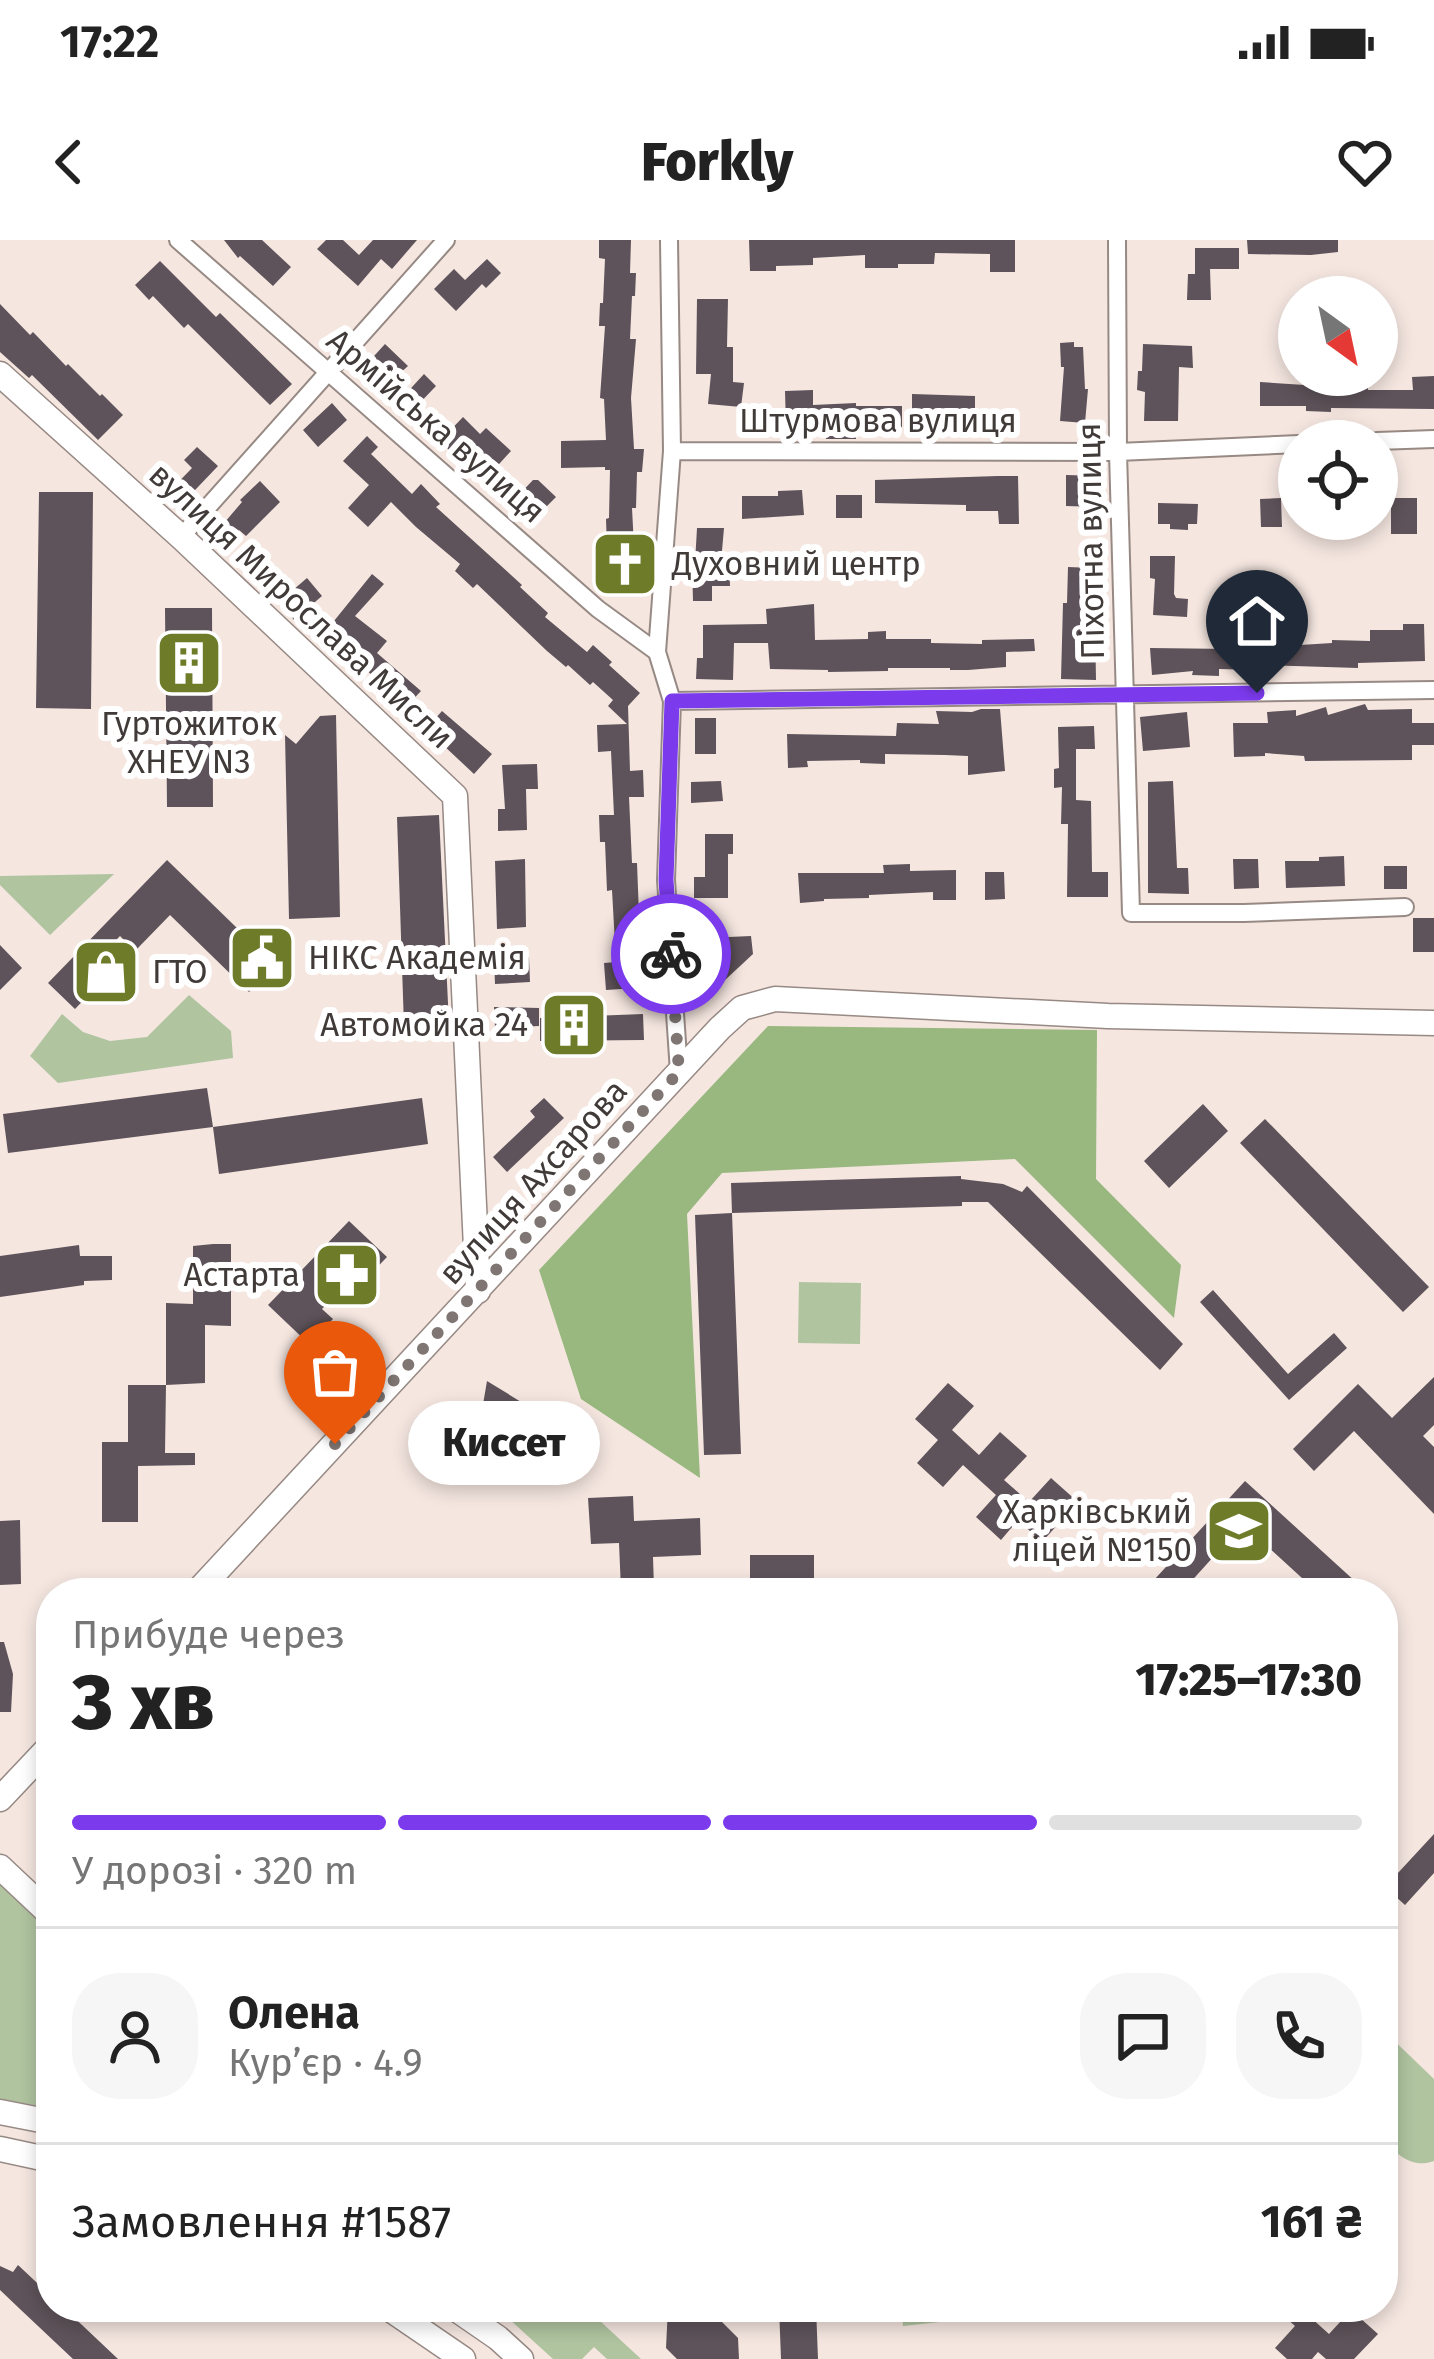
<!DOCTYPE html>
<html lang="uk">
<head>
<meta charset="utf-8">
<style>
	body { margin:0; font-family:"Fira Sans",sans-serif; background:#f6f6f6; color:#222; height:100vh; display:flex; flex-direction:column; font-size:45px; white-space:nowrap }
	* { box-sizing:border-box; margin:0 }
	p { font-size:39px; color:#767676 }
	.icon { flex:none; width:66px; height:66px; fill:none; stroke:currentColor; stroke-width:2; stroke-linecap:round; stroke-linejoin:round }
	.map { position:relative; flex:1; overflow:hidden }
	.side { position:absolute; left:36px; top:1338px; width:1362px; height:744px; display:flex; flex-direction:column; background:#fff; border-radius:48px; box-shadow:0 6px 18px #0003 }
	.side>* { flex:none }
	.needle { width:78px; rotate:147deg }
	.controls { position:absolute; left:1278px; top:36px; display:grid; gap:24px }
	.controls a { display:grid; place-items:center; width:120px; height:120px; border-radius:50%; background:#fff; box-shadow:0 6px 18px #0003; font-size:60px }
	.pin { position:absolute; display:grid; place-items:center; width:102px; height:102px; color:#fff; margin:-123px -51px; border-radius:50% 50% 50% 0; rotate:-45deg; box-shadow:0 0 12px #0007 }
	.pin .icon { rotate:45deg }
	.courier { position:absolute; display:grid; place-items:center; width:120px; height:120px; margin:-60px; border:9px solid #7c3aed; border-radius:50%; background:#fff; color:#222; box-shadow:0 3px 15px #0007 }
	.bubble { position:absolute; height:84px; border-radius:42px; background:#fff; box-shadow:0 6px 18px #0003; font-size:39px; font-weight:800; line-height:84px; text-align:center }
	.headline em { font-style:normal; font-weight:800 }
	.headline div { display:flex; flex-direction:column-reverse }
	.headline { display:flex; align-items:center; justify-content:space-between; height:204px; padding:0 36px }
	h1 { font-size:78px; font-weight:800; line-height:90px }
	.bar { display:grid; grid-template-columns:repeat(4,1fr); gap:18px 12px; align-content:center; height:144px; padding:0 36px }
	.bar i { height:15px; border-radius:9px; background:#e0e0e0 }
	.bar .active { background:#7c3aed }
	.bar p { grid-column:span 4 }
	.line { display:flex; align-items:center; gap:30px; padding:0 36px; border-top:3px solid #e0e0e0 }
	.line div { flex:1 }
	.round { display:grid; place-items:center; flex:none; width:126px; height:126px; border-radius:48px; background:#f6f6f6 }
	.status { display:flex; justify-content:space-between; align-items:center; height:84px; padding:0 60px; background:#fff; direction:ltr }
	.status svg { height:33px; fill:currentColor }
	header { display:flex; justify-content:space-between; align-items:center; height:156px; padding:0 36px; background:#fff; font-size:54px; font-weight:800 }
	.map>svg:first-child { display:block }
	.green { fill:#b0c4a0 }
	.forest { fill:#99b87f }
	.building { fill:#5e535a }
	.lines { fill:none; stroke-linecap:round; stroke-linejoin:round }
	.street-casing { stroke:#978984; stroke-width:20 }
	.secondary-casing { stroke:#978984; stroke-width:27 }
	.street { stroke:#fff; stroke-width:16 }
	.secondary { stroke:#fff; stroke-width:24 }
	.done { stroke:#7f7673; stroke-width:12; stroke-dasharray:0 21.6 }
	.route { stroke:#7c3aed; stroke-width:15 }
	.labels { text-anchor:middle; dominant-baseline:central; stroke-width:12; stroke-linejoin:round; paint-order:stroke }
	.street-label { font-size:33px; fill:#403a38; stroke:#fff }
	.poi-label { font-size:33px; fill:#403a38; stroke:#fff; text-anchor:start }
</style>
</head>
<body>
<div class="status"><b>17:22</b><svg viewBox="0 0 49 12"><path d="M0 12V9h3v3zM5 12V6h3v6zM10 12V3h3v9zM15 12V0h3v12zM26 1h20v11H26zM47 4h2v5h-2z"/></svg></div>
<header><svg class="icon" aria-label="back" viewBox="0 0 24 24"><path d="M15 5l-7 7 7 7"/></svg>Forkly<svg class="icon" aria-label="heart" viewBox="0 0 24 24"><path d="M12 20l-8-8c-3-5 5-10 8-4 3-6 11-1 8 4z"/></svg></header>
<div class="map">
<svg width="1434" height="2119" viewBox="0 0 1434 2119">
	<rect width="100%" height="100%" fill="#f5e6e0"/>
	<path class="green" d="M114 634 50 695 0 645V636Z
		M189 755 231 791 233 818 58 843 30 816 62 774 83 792 110 801 147 797Z
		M799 1042 861 1043 860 1104 798 1103Z
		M0 1644 51 1691V1868L0 1859Z
		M1383 1790 1434 1839V1921C1412 1929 1398 1915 1383 1900Z
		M496 2067H585L641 2119H607L594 2107 582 2119H553Z
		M901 2067H975L976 2078 903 2086Z"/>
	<path class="forest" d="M768 786 1097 790 1096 939 1181 1025 1174 1078 1015 919 722 933 687 974 700 1238 581 1159 539 1030Z"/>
	<path class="building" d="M224 0H262L291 27 273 46 240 16 238 18Z
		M326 0H343L359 15 373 0H417L392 29 381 19 358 46 317 9Z
		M599 0H631L630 33H636L635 56H632L630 99H636L631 158 634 209H644L642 232H637L636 268H632L634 307H646L647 341 604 342 603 308H607L606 279 609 278 610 230H605V227L561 228V201L606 200 604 159 600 158 605 86H599L600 63H603L605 19 599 18Z
		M749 0H1015V32H990V14L935 13 934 24H898V28H865V15L813 18V25L776 26V31H750Z
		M1247 0H1338V12L1311 15 1248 14Z
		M1195 8H1239V29H1210L1211 60H1187L1188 34H1195Z
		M487 19 501 33 486 48 482 44 456 71 434 49 454 29 465 40Z
		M160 21 216 77 220 73 292 144 270 165 188 84 184 88 153 56 149 60 135 45Z
		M697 59H728L727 107H733V142L744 143 741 167 708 164 711 134H696Z
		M0 64 30 95 33 92 66 126 68 124 100 156 102 154 123 175 98 200 32 135 29 138 0 112Z
		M1074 102V107H1083L1085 149H1088L1085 183 1060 181 1064 127H1061L1060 103Z
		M385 104 408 126 387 145 364 127Z
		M1143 104 1192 106 1193 128 1179 127 1178 181H1144L1145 152 1137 150 1138 131H1142Z
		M424 134 436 146 413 170 401 159Z
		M1434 136V169L1331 168V172L1306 171V166H1260V142L1351 148V139H1368V150H1413L1412 137Z
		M813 150V165L856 163V166H902V188H856V199H826L825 186 786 187 785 151Z
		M912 154 975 156V179L912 177Z
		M332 163 347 180 318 207 303 190Z
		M463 177 480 194 486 188 511 211 490 234 462 207 454 215 440 201Z
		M367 196 378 207 371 214 412 254 421 244 440 264 436 267 522 345 520 347 548 373 545 377 587 412 593 405 612 422 609 425 640 453 628 466 630 531 643 530 644 557H629L632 623H637L639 675H645L646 701 635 702 637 748 606 750 604 723 616 722 612 650 607 651 605 602H600L599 575H614L611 511 598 512 597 485 627 484 608 466 613 460 593 442 590 445 568 425 566 427 547 411 477 344 473 348 455 331 460 324 416 287 391 262 368 287 348 268 369 245 343 221Z
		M197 207 218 226 176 270 163 258 192 228 184 220Z
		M1066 235 1100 236V267L1066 266Z
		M998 236H1018L1019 284H999L998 271H966V265L875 263V240Z
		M533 240H538L556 257 533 280 513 261Z
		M260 241 280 262 246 296 239 290 225 306 213 296 242 262 240 260Z
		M802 250 804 275 742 279V256H778V251Z
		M39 252H93L91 469 36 468Z
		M836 255H862V278H836Z
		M1281 258 1282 287H1261L1260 259Z
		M1391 258H1417V294H1391Z
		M1158 263 1198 264 1197 284H1188V290L1170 289V284H1158Z
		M697 288H724L721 322H729L730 346H712V361H693L692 323H695Z
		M1150 316H1175L1174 354 1176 358 1188 359 1187 377 1153 375 1155 339 1150 338Z
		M1068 327 1094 328 1096 440 1061 439 1063 363H1067Z
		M372 334 384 344 355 376 387 401 377 413 421 451 405 468 386 451 389 449 361 426 370 415 350 399 342 408 333 400 329 404 321 397Z
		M307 338 322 356 294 380 279 362Z
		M814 364 815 400 868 399V392L886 391V399H931V403L982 404V400L1034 399 1035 411 1006 412V427L968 430H950V428H888V431L828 432V430L770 429 768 403H734L733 440 696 439 697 418H703V385L767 384 766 369Z
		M165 368H212L213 567H167Z
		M1403 384H1424L1425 421 1358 423V428L1258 425V430L1219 429V436L1192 435 1193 431 1152 435 1150 408 1232 409 1233 401 1300 402V405L1332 403V400L1370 401V390H1403Z
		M1365 464 1368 470 1412 469V483H1434V505H1412V520L1305 521 1304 516 1265 513V516L1234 517 1233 483H1268L1267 472 1296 470V476L1326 467 1328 475Z
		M981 469H1000L1005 531 968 535V516L945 515 885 514V524L860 523V520L807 521 808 527 788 528 787 494 896 496 897 483 939 484 936 471 972 472Z
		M442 471 492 514 474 534 426 489Z
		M1187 472 1190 507 1143 511 1140 477Z
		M336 475 340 677 289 679 285 495 296 504 320 476Z
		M695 478H716V514H695Z
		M1094 486 1095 509H1076V560L1091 561 1092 632H1108V657H1067L1068 584H1061L1062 547 1054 548V529L1059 528 1058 487Z
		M537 524 538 549H526L527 590 498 591V569H505L502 525Z
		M721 541 723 561 691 563V542Z
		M1173 541 1177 628H1188L1189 654 1148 653V542Z
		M439 575 449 784 404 786 397 577Z
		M705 594H733V614H728V658H694V637H705Z
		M1344 616 1345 646 1286 648 1285 621H1319V617Z
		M525 619 526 687 497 689 495 621Z
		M1233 619H1258L1259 648 1234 649Z
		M167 620 275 725 249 752 170 675 135 711 120 696 86 731 99 744 75 769 48 743Z
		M910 624V631L956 630V660H933V652L869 655V658L824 659V661L800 663 798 633H884L883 625Z
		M1384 626H1407V649H1384Z
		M985 632H1004L1005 659 985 660Z
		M1413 678H1434V712H1413Z
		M751 696 753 714 724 741 710 742 707 698Z
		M0 705 22 728 0 750Z
		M529 717 530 742 495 744 494 718Z
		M494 767 539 768V786L495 788Z
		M643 774 644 800 540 801V778Z
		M207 848 213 887 8 913 3 874Z
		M422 858 428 904 219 934 213 887Z
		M544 858 564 878 507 932 493 917 535 877 530 871Z
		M1203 864 1228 891 1169 948 1144 921Z
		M1265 879 1429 1047 1403 1072 1240 903Z
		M961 936V939L1003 944 1022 952 1027 946 1183 1104 1160 1130 988 962H962V966L732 973 731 943Z
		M732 973 741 1214 704 1215 695 975Z
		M349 981 387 1017 362 1043 355 1035 322 1069 333 1079 309 1104 268 1065Z
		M213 1004H231V1086L205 1085V1143L166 1145V1063L193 1064V1006Z
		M79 1005 80 1016H112V1040L84 1041V1045L0 1057V1016Z
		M1213 1050 1288 1134 1334 1093 1347 1108 1289 1160 1200 1062Z
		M1434 1137V1185L1423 1196 1434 1207V1274L1354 1191 1314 1231 1293 1209 1358 1144 1392 1178Z
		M487 1141 562 1187 552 1206 529 1195 517 1230 473 1223Z
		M948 1143 974 1166 952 1190 979 1215 1000 1192 1027 1216 1004 1240 1029 1262 1051 1238 1078 1262 1042 1302 1018 1280 1001 1300 976 1277 996 1255 963 1225 943 1247 917 1223 938 1200 915 1179Z
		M128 1145H166L165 1213H195V1225L138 1226V1282H102V1202H128Z
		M1245 1241 1368 1353H1289L1302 1338 1243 1284 1187 1346 1195 1353H1142Z
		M633 1256 634 1281 700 1278 701 1315 653 1317 654 1348 621 1350 619 1303 591 1304 588 1258Z
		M20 1280 21 1344 0 1345V1281Z
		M750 1315H814V1353H750Z
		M0 1402H4L13 1434 11 1472H0Z
		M1434 1594V1633L1405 1665 1385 1647Z
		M18 2025 51 2056V2067H63L118 2119H73L21 2070 0 2050V2026L13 2032Z
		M668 2067H716L715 2075 738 2098 739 2119H677L666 2108Z
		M779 2067H816L818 2119H781Z
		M1274 2067H1299L1329 2094 1351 2070 1378 2094 1354 2119H1326L1318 2112 1312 2119H1287L1275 2108 1295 2086Z"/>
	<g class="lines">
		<g class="street-casing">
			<path id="street" d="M178 0 598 369 657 412
				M669 0 672 211 657 412 672 461 666 640 679 832
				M1117 0 1118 212 1131 673H1244L1405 667
				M1377 201 1434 199
				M672 211 1118 212 1299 204
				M181 297 446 0
				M672 461 1434 450"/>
		</g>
		<g class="secondary-casing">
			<path id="secondary" d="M0 134 181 297 455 556 478 1051
				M196 1353 720 788 742 768 775 759 1108 776 1434 783
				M0 1559 51 1505
				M0 1627 51 1675
				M0 1872 51 1882
				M0 1909 51 1920
				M387 2067 463 2119
				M453 2067 498 2098 521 2119"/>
		</g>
		<use href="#street" class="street"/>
		<use href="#secondary" class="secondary"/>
	</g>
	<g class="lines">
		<path class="done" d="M335 1204 679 832 671 714"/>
		<path class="route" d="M671 714 666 640 672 461 1257 453"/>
	</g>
	<defs>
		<g id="church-square" transform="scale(3.45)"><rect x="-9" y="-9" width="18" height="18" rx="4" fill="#6e7c2a" stroke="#fff"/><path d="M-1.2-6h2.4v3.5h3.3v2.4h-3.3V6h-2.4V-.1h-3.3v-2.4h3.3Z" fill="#fff"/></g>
		<g id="building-square" transform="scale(3.45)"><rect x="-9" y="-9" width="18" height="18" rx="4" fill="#6e7c2a" stroke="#fff"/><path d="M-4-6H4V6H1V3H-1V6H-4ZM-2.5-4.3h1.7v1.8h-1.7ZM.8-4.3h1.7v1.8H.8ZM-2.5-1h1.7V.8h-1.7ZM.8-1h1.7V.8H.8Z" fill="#fff"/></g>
		<g id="civic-square" transform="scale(3.45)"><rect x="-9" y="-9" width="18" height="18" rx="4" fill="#6e7c2a" stroke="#fff"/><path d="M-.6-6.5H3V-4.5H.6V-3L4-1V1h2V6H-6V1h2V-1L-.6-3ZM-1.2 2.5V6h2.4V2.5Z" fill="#fff"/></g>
		<g id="shop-square" transform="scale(3.45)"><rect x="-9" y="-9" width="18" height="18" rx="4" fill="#6e7c2a" stroke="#fff"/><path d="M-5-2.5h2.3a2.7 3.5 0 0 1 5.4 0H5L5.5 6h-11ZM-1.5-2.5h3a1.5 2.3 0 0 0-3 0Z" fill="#fff"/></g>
		<g id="pharmacy-square" transform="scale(3.45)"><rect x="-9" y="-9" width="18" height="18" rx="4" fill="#6e7c2a" stroke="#fff"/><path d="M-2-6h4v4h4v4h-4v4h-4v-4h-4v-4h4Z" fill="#fff"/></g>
		<g id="school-square" transform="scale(3.45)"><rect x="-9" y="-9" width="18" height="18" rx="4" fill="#6e7c2a" stroke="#fff"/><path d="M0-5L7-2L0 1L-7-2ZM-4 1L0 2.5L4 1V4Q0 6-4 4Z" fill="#fff"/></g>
	</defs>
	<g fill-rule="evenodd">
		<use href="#church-square" x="625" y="324"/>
		<use href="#building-square" x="189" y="423"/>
		<use href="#civic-square" x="262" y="718"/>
		<use href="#shop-square" x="106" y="732"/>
		<use href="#building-square" x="574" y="785"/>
		<use href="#pharmacy-square" x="347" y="1035"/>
		<use href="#school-square" x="1239" y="1291"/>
	</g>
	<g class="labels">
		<g class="street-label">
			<text x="878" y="181">Штурмова вулиця</text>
			<text transform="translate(436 186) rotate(41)">Армійська вулиця</text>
			<text transform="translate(1091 301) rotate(-91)">Піхотна вулиця</text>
			<text transform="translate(301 366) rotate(43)">вулиця Мирослава Мисли</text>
			<text transform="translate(533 942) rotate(-48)">вулиця Ахсарова</text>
		</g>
		<g class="poi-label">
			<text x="672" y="324">Духовний центр</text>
			<text x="189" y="484" text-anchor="middle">Гуртожиток<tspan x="189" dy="38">ХНЕУ N3</tspan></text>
			<text x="308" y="718">НІКС Академія</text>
			<text x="152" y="732">ГТО</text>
			<text x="528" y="785" text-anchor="end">Автомойка 24</text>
			<text x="300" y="1035" text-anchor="end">Астарта</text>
			<text x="1192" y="1272" text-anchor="end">Харківський<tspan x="1192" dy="38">ліцей №150</tspan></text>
		</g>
	</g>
</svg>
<div class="controls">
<a><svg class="needle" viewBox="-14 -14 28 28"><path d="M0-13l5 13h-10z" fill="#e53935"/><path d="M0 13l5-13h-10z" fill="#767676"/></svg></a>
<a><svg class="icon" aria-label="locate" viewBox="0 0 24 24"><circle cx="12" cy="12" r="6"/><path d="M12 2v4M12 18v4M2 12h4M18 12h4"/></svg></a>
</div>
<div class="pin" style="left:335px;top:1204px;background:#ea580c"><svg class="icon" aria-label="bag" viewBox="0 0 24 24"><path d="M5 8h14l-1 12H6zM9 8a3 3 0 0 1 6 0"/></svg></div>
<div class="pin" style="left:1257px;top:453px;background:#1f2937"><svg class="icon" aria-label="home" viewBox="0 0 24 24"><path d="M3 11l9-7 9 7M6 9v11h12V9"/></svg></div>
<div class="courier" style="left:671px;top:714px"><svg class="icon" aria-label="bike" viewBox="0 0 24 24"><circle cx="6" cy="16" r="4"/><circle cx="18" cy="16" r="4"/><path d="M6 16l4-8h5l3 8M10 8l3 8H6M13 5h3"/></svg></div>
<div class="bubble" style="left:408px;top:1161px;width:192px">Киссет</div>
<section class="side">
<div class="headline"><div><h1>3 хв</h1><p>Прибуде через</p></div><em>17:25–17:30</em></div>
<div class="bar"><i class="active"></i><i class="active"></i><i class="active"></i><i></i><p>У дорозі · 320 m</p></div>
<div class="line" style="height:216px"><a class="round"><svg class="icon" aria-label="person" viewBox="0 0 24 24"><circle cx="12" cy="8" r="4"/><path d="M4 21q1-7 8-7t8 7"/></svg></a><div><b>Олена</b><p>Кур’єр · 4.9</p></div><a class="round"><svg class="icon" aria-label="chat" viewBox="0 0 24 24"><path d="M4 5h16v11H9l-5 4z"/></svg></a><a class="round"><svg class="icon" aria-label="phone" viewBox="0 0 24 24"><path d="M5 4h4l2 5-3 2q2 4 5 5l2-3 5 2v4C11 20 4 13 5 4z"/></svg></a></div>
<div class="line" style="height:156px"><div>Замовлення #1587</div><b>161 ₴</b></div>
</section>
</div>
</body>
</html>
